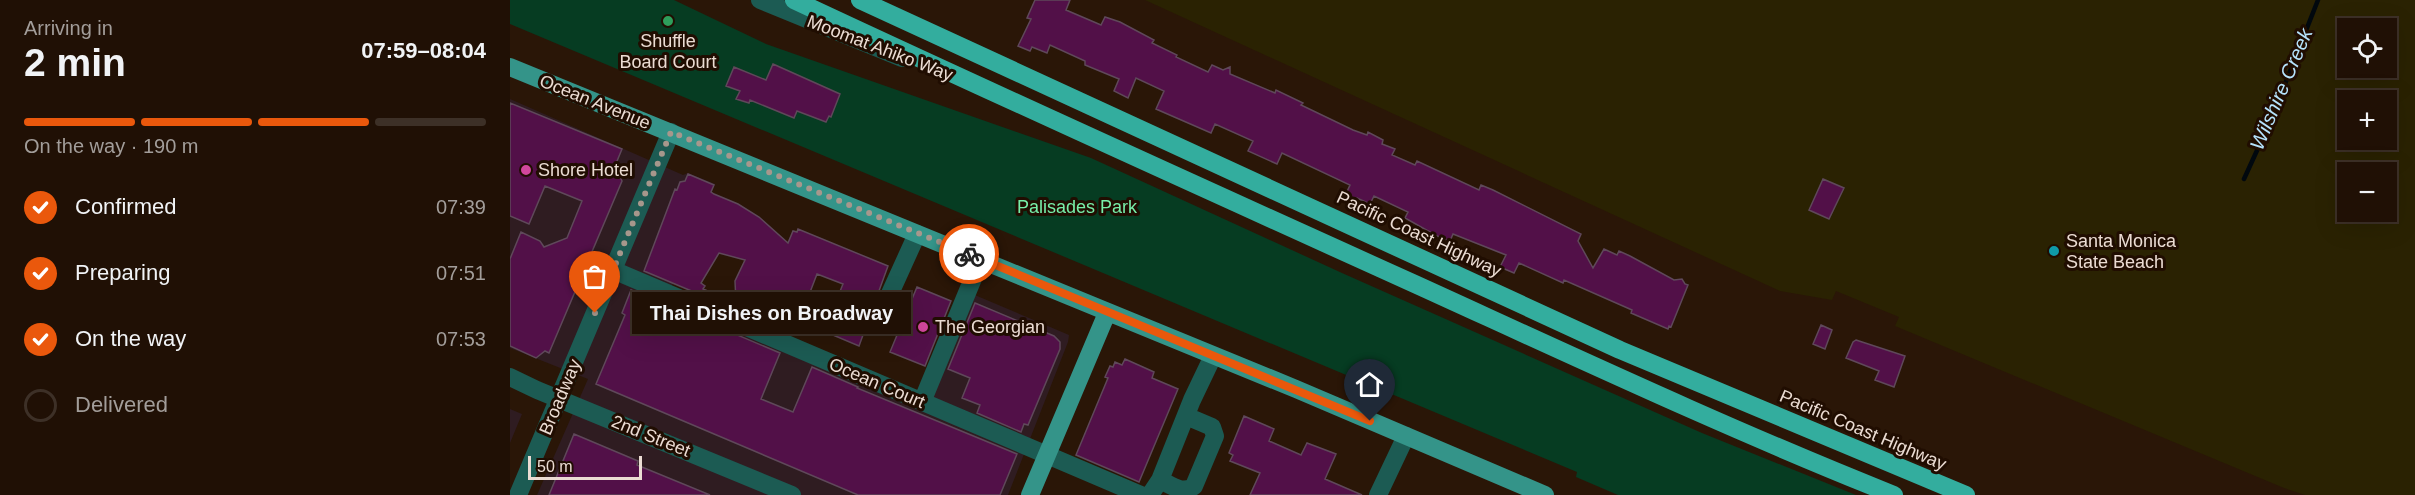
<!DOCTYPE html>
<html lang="en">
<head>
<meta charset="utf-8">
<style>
	body { margin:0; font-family:Helvetica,sans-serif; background:#2d1e13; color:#f1f3f6; height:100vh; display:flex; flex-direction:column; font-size:22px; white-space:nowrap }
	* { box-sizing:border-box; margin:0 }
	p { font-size:20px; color:#a29d9a }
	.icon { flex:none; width:33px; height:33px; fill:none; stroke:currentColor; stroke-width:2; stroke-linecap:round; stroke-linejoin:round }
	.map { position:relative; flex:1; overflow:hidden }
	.panel { display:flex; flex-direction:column; background:#201005; width:510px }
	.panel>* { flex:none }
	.controls { position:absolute; left:1827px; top:18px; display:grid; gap:12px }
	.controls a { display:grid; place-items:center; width:60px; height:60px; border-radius:0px; background:#201005; box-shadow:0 6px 24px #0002,0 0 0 2px #3d3027; font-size:30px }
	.scale { position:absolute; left:18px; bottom:15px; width:114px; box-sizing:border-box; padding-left:6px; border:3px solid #ebdcd3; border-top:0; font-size:16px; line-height:21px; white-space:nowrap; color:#ebdcd3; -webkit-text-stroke:4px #200d01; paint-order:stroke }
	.pin { position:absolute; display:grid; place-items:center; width:51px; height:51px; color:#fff; margin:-62px -26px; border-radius:50% 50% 50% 0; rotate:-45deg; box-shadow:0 0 6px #0007 }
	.pin .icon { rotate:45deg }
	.courier { position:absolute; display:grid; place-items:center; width:60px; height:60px; margin:-30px; border:4px solid #ea580c; border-radius:50%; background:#fff; color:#222; box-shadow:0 2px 8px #0007 }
	.bubble { position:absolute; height:42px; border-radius:0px; background:#201005; box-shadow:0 6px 24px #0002,0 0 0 2px #3d3027; font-size:20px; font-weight:700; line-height:42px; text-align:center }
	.head em { font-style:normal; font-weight:700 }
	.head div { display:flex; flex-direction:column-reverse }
	.head { display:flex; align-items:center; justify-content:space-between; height:102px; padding:0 24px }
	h1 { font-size:39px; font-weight:700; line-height:45px }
	.bar { display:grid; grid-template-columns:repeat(4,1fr); gap:9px 6px; align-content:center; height:72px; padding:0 24px }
	.bar i { height:8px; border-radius:4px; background:#3d3027 }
	.bar .selected { background:#ea580c }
	.bar p { grid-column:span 4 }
	ol { padding:0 24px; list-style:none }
	li { display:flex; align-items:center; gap:18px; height:66px }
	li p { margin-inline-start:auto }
	li .icon { padding:6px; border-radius:50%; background:#ea580c; color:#fff; stroke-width:4 }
	li:last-child { color:#a29d9a }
	li i { width:33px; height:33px; border:3px solid #3d3027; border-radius:50% }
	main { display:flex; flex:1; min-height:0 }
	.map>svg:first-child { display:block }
	.commercial { fill:#2f1c21 }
	.green { fill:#063c22 }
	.sand { fill:#2a2202; fill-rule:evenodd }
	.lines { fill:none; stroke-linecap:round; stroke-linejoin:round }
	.stream { stroke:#01080e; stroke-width:4.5 }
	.building { fill:#521048; stroke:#5f485a; stroke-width:1.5; fill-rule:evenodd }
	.minor { stroke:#1c5b53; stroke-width:18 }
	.major { stroke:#349489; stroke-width:18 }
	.highway { stroke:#33ad9e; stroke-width:18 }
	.done { stroke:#a7978c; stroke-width:6; stroke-dasharray:0 10.8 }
	.route { stroke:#ea580c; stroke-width:8 }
	.leisure-dot { fill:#2e9e5b; stroke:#200d01; stroke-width:2 }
	.hotel-dot { fill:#d1479c; stroke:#200d01; stroke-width:2 }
	.culture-dot { fill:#0f9aa8; stroke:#200d01; stroke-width:2 }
	.labels { text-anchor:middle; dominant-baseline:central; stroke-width:6; stroke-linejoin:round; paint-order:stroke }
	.poi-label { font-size:18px; fill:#ebdcd3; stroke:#200d01; text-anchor:start }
	.street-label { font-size:18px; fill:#ebdcd3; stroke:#200d01 }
	.park-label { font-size:18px; fill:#77efa9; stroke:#200d01 }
	.water-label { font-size:20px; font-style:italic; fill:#b6e3fd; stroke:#200d01 }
</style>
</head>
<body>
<main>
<section class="panel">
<div class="head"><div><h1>2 min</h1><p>Arriving in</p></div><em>07:59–08:04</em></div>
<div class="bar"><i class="selected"></i><i class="selected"></i><i class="selected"></i><i></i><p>On the way · 190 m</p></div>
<ol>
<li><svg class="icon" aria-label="check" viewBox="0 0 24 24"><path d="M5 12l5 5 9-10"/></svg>Confirmed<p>07:39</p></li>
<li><svg class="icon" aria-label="check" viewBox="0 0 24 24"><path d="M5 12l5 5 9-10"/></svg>Preparing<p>07:51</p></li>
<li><svg class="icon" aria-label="check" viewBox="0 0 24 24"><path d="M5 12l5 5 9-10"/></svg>On the way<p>07:53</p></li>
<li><i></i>Delivered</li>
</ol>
</section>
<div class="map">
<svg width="1905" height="495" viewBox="0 0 1905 495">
	<rect width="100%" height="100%" fill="#2a1607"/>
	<path class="commercial" d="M0 99 173 175 178 173 205 184 161 288 408 391 453 290 559 335 558 342 498 495H27L78 379 0 348Z
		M0 409 12 414 0 443Z"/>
	<path class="green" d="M0 0H164L256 44 581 158 832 273 1192 433 1346 495H1108L1066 477 1067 472 0 24Z"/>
	<path class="sand" d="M635 0H1905V495H1795L1774 488 1385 326 1389 317 1326 291 1322 300 1270 291ZM1838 28H1876V68H1838ZM1838 100H1876V140H1838ZM1838 172H1876V212H1838Z"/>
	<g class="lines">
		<path class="stream" d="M1734 179 1760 122 1808 0"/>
	</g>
	<path class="building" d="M525 0H560L556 10 591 25 595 17 610 22 644 40 642 43 667 55 666 57 698 72 702 65 713 70 720 67V74L765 93 766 90 793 103 791 105 843 130 857 135 858 132 873 140 872 144 885 149 882 155 905 165 907 161 969 190 971 185 983 190 1071 234 1068 241 1083 268 1094 249 1107 255 1109 251 1120 256 1164 280 1172 279 1175 284 1178 285 1161 327 1159 326 1158 329 1121 313 1122 310 1054 280 1053 283 1009 263 1004 273 990 267 996 255 943 234 940 241 927 236 895 218 898 212 864 196 860 204 847 198 846 201 835 196 840 185 772 153 767 164 738 151 743 141 705 124 701 133 646 109 654 91 626 78 618 98 604 91 609 79 575 65V61L540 45 537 53 522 47 520 51 508 46 521 19 517 18Z
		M263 64 330 94 321 117 319 116 316 122 287 111 284 118 240 100 239 103 226 99 230 91 216 86 224 67 256 80Z
		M0 103 112 149 105 166 112 181 39 353 35 351 26 358 0 346V259L11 232 30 241 34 247 57 238 72 201 35 186 19 224 0 216Z
		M178 174 204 185 201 192 204 194 228 204 249 217 278 243 283 231 287 232 288 229 378 266 349 346 235 298 229 311 134 271 165 189 167 190 170 182 175 181ZM209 253 235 260 225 281 226 303 193 289 195 286 191 283ZM307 274 333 284 322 311 297 300Z
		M1313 179 1334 188 1319 219 1299 210Z
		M407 287 441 301 415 366 380 352Z
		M121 290 270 353 251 399 283 412 302 367 348 387 347 388 507 454 490 495H348L86 384 115 315 112 313Z
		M465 303 544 336 550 342V349L518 425 514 424 511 432 467 413 470 405 452 398 460 378 438 369Z
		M1311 325 1322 330 1315 349 1303 344Z
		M1346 340 1395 356 1384 387 1365 380 1369 371 1336 358 1343 342Z
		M615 359 644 372 642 378 668 389 629 482 566 455 598 378 595 377 600 366 603 367 605 362 612 365Z
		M734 416 764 429 759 441 791 455 797 443 826 454 815 479 852 495H740L750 473 720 461 723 455 719 453Z
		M64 434 128 461 127 465 200 495H39Z"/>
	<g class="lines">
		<path class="minor" d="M250 0 392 58
			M103 270 631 495
			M373 309 407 234
			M0 377 27 390 282 495
			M412 402 471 259
			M650 480C661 485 673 495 684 486L705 436 702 427 676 416
			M8 495 161 132
			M640 495 650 480 682 400 703 356
			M868 495 896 436"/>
		<path class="major" d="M0 67 786 389 1035 495
			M520 495 597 313"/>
		<path class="highway" d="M284 0C491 97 699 191 907 285 1065 357 1223 431 1384 495
			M350 0 1110 350 1456 495"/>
	</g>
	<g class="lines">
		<path class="done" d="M85 313 161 132 459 254"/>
		<path class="route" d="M459 254 860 421"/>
	</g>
	<circle class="leisure-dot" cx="158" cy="21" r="6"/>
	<g class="hotel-dot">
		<circle cx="16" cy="170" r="6"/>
		<circle cx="413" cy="327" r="6"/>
	</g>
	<circle class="culture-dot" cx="1544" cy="251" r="6"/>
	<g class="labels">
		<g class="poi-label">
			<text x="158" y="41" text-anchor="middle">Shuffle<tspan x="158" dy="21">Board Court</tspan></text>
			<text x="28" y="170">Shore Hotel</text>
			<text x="1556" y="241">Santa Monica<tspan x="1556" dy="21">State Beach</tspan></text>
			<text x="425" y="327">The Georgian</text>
		</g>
		<g class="street-label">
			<text transform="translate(370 48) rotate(21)">Moomat Ahiko Way</text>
			<text transform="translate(85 102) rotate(22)">Ocean Avenue</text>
			<text transform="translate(909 234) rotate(25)">Pacific Coast Highway</text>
			<text transform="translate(367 383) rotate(23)">Ocean Court</text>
			<text transform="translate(50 397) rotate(-67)">Broadway</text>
			<text transform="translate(1353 430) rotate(23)">Pacific Coast Highway</text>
			<text transform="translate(141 436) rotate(22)">2nd Street</text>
		</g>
		<g class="park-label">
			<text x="567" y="207">Palisades Park</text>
		</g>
		<g class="water-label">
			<text transform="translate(1771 89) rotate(-67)">Wilshire Creek</text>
		</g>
	</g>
</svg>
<div class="controls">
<a><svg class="icon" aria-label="locate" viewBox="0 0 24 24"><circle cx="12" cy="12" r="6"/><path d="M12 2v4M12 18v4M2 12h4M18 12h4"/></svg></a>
<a>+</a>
<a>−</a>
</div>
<div class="scale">50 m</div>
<div class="pin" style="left:85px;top:313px;background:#ea580c"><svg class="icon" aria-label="bag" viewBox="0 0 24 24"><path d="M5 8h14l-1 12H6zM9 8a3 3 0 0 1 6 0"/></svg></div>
<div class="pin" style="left:860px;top:421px;background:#1f2937"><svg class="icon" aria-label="home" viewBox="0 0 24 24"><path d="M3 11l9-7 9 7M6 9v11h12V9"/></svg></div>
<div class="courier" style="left:459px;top:254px"><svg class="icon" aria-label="bike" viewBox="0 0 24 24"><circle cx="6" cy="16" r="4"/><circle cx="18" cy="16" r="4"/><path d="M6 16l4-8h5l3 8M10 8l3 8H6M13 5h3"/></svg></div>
<div class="bubble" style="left:122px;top:292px;width:279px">Thai Dishes on Broadway</div>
</div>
</main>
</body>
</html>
